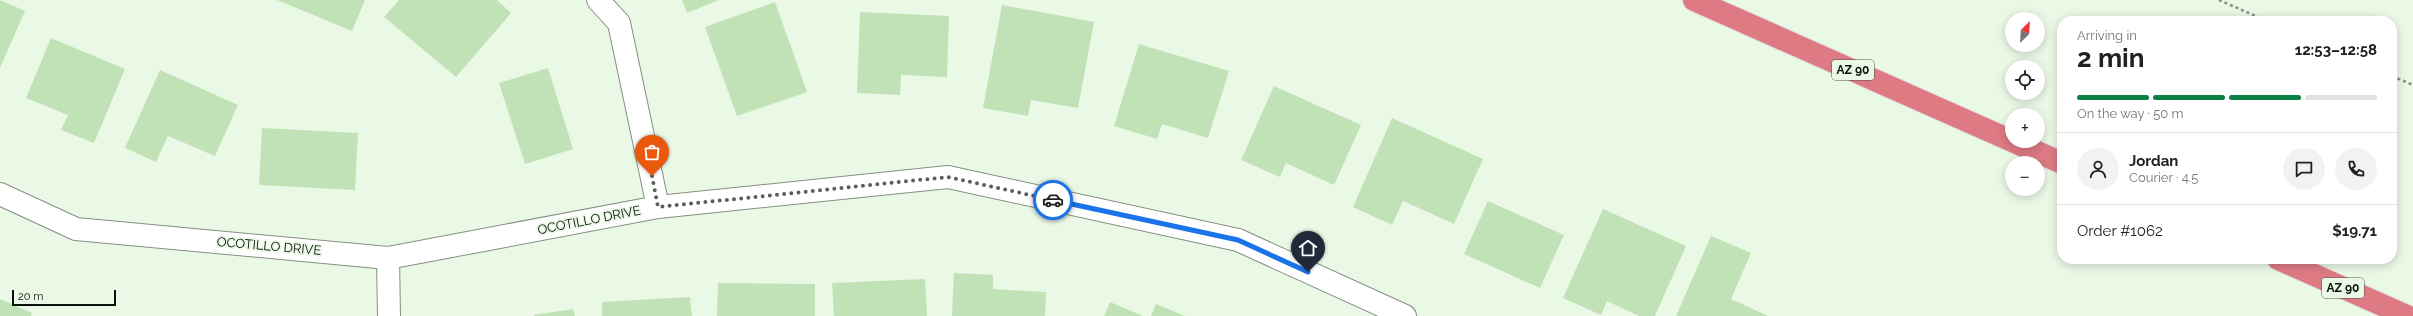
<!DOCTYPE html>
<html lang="en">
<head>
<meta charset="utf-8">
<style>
	body { margin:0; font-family:Raleway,sans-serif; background:#f2f2f2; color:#202124; height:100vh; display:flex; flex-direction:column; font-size:15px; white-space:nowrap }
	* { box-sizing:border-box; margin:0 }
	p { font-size:13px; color:#757577 }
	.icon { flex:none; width:22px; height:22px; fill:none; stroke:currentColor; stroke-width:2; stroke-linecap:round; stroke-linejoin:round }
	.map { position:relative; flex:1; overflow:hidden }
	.side { position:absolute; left:2057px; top:16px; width:340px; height:248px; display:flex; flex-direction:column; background:#fff; border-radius:16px; box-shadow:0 2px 10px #0003 }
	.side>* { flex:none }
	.needle { width:26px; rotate:24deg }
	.tools { position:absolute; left:2005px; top:12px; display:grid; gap:8px }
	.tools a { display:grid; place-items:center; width:40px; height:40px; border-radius:50%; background:#fff; box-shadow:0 2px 10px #0003; font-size:20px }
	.scale { position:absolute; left:12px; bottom:10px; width:104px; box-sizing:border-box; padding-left:4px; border:2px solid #0c100a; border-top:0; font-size:11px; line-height:14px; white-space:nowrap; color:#0c100a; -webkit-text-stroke:3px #eaf8e6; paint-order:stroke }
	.pin { position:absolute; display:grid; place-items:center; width:34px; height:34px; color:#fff; margin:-41px -17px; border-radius:50% 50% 50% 0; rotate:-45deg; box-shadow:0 0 4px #0007 }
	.pin .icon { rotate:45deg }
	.courier { position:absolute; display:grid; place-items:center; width:40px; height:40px; margin:-20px; border:3px solid #1a73e8; border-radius:50%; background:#fff; color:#222; box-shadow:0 1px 5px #0007 }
	.headline em { font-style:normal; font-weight:700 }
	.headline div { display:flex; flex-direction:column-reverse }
	.headline { display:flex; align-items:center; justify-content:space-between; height:68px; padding:0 20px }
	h1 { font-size:26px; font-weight:700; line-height:30px }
	.bar { display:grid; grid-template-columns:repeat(4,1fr); gap:6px 4px; align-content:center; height:48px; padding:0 20px }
	.bar i { height:5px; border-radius:3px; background:#e0e0e0 }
	.bar .current { background:#0b8043 }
	.bar p { grid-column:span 4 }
	.line { display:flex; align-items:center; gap:10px; padding:0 20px; border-top:1px solid #e0e0e0 }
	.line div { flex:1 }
	.round { display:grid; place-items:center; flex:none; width:42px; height:42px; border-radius:21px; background:#f2f2f2 }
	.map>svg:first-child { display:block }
	.building { fill:#c1e2b6 }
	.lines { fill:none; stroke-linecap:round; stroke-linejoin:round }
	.street-casing { stroke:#859180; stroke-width:24 }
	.highway-casing { stroke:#e2e2e2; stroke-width:24 }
	.path { stroke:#879083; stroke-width:2.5; stroke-dasharray:3 3; stroke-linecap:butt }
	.street { stroke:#fff; stroke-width:22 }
	.highway { stroke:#dd7a83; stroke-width:22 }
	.done { stroke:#5a6157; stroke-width:4; stroke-dasharray:0 7.2 }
	.route { stroke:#1a73e8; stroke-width:5 }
	.labels { text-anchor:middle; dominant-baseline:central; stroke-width:3.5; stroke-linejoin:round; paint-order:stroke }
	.shield { fill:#eaf8e6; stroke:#4f564c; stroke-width:1 }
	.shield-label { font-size:12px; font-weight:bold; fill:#0c100a }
	.street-label { font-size:13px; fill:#0c100a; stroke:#eaf8e6 }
</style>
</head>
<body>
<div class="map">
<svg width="2413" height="316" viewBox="0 0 2413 316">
	<rect width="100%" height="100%" fill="#eaf8e6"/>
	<path class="building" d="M0 0 25 11 0 68Z
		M277 0H365L352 31Z
		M399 0H497L511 13 456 77 384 17Z
		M682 0H719L687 13Z
		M775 2 807 92 737 116 705 27Z
		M1002 5 1094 22 1078 108 1031 100 1028 116 983 108Z
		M860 12 949 16 947 77 901 75 900 95 857 93Z
		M51 38 125 69 94 143 61 130 68 115 26 98Z
		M1139 44 1229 71 1208 138 1162 124 1157 139 1114 126Z
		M548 68 573 149 525 164 499 83Z
		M160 70 238 105 215 156 168 136 156 162 125 148Z
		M1274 86 1361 125 1334 185 1286 163 1280 177 1241 160Z
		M1392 118 1483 159 1454 224 1403 201 1392 225 1353 207Z
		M262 128 358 133 355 190 259 185Z
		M1488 201 1564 235 1540 288 1464 254Z
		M1603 209 1686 246 1655 316H1639L1607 301 1601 315 1563 298Z
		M1711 236 1751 253 1731 299 1768 316H1676Z
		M954 273 993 275V289L1046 292 1045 316H952Z
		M925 279 927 316H834L832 283Z
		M718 283 815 284V316H717Z
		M690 297 692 316H602V302Z
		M0 299 32 313 31 316H0Z
		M1110 302 1143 316H1104Z
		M1156 304 1185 316H1151Z
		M573 309 575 316H534V315Z"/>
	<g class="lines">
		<g class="street-casing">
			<path id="street" d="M598 0 619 23 658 207
				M0 194 76 229 388 258 658 207 948 177 1238 240 1405 316
				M388 258 389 316"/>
		</g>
		<g class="highway-casing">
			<path id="highway" d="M1694 0 2012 141
				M2012 141 2062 163
				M2278 259 2407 316"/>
		</g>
		<path class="path" d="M2219 0 2267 21
			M2392 76 2413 85"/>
		<use href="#street" class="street"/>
		<use href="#highway" class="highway"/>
	</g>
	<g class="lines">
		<path class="done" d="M652 176 658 207 948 177 1053 200"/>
		<path class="route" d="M1053 200 1238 240 1308 272"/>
	</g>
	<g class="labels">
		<g class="shield">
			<rect x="1832" y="60" width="42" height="20" rx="3"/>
			<rect x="2322" y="278" width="42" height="20" rx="3"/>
		</g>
		<g class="shield-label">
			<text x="1853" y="70">AZ 90</text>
			<text x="2343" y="288">AZ 90</text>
		</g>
		<g class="street-label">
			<text transform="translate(589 220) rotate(-11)">OCOTILLO DRIVE</text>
			<text transform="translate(269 246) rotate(5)">OCOTILLO DRIVE</text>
		</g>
	</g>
</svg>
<div class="tools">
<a><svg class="needle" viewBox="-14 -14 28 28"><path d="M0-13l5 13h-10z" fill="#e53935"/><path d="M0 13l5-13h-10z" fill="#757577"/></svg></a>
<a><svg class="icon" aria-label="locate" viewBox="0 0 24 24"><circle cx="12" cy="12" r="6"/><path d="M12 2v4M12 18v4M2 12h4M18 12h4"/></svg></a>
<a>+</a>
<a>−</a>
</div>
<div class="scale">20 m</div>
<div class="pin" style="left:652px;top:176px;background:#ea580c"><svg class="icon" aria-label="bag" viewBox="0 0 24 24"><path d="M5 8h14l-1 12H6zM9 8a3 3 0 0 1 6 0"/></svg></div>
<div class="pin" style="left:1308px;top:272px;background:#1f2937"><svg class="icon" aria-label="home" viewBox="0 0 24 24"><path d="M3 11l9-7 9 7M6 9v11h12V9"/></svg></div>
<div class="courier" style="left:1053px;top:200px"><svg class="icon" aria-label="car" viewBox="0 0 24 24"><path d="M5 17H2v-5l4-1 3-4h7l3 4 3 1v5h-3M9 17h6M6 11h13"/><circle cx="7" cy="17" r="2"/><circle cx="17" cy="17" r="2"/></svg></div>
<section class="side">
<div class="headline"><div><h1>2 min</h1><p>Arriving in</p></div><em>12:53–12:58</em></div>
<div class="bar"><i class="current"></i><i class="current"></i><i class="current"></i><i></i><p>On the way · 50 m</p></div>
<div class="line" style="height:72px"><a class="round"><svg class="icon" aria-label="person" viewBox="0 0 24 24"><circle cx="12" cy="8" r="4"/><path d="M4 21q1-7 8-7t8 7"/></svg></a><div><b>Jordan</b><p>Courier · 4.5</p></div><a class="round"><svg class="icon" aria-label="chat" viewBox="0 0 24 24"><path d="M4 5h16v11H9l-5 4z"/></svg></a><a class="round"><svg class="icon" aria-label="phone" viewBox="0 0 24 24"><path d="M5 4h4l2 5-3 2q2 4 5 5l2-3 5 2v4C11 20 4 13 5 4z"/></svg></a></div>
<div class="line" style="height:52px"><div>Order #1062</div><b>$19.71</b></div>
</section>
</div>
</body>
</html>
